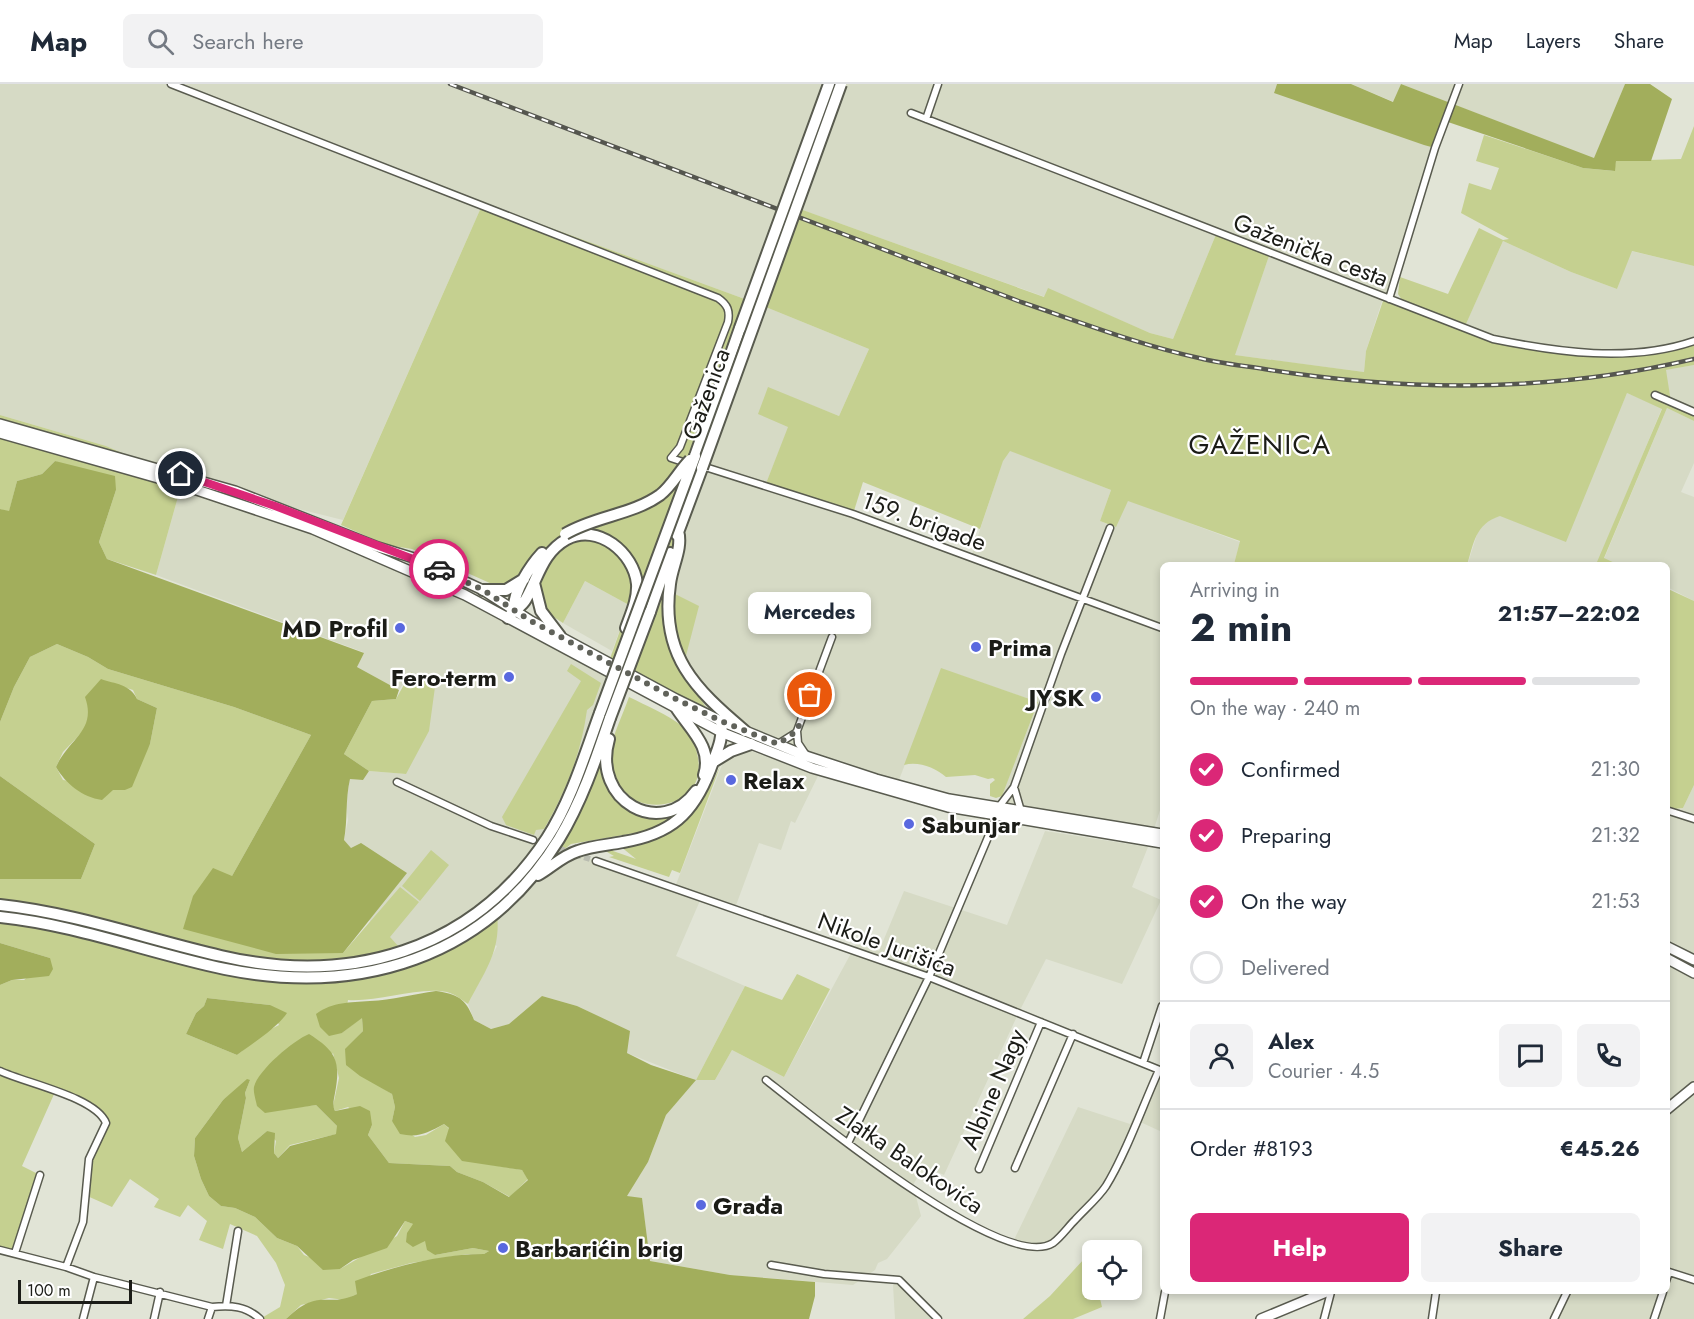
<!DOCTYPE html>
<html lang="en">
<head>
<meta charset="utf-8">
<style>
	body { margin:0; font-family:Jost,sans-serif; background:#f2f2f3; color:#1f2937; height:100vh; display:flex; flex-direction:column; font-size:22px; white-space:nowrap }
	* { box-sizing:border-box; margin:0 }
	p { font-size:20px; color:#747a83 }
	.icon { flex:none; width:33px; height:33px; fill:none; stroke:currentColor; stroke-width:2; stroke-linecap:round; stroke-linejoin:round }
	.map { position:relative; flex:1; overflow:hidden }
	.details { position:absolute; left:1160px; top:478px; width:510px; height:732px; display:flex; flex-direction:column; background:#fff; border-radius:9px; box-shadow:0 3px 9px #0003 }
	.details>* { flex:none }
	.buttons { position:absolute; left:1082px; top:1156px; display:grid; gap:12px }
	.buttons a { display:grid; place-items:center; width:60px; height:60px; border-radius:9px; background:#fff; box-shadow:0 3px 9px #0003; font-size:30px }
	.scale { position:absolute; left:18px; bottom:15px; width:114px; box-sizing:border-box; padding-left:6px; border:3px solid #1b1c17; border-top:0; font-size:16px; line-height:21px; white-space:nowrap; color:#1b1c17; -webkit-text-stroke:4px #fff; paint-order:stroke }
	.pin { position:absolute; display:grid; place-items:center; width:51px; height:51px; color:#fff; margin:-26px; border:3px solid #fff; border-radius:50%; box-shadow:0 2px 6px #0007 }
	.courier { position:absolute; display:grid; place-items:center; width:60px; height:60px; margin:-30px; border:4px solid #db2777; border-radius:50%; background:#fff; color:#222; box-shadow:0 2px 8px #0007 }
	.bubble { position:absolute; height:42px; border-radius:9px; background:#fff; box-shadow:0 3px 9px #0003; font-size:20px; font-weight:700; line-height:42px; text-align:center }
	.head em { font-style:normal; font-weight:700 }
	.head div { display:flex; flex-direction:column-reverse }
	.head { display:flex; align-items:center; justify-content:space-between; height:102px; padding:0 30px }
	h1 { font-size:39px; font-weight:700; line-height:45px }
	.bar { display:grid; grid-template-columns:repeat(4,1fr); gap:9px 6px; align-content:center; height:72px; padding:0 30px }
	.bar i { height:8px; border-radius:4px; background:#e0e1e3 }
	.bar .active { background:#db2777 }
	.bar p { grid-column:span 4 }
	.line { display:flex; align-items:center; gap:15px; padding:0 30px; border-top:2px solid #e0e1e3 }
	.line div { flex:1 }
	.round { display:grid; place-items:center; flex:none; width:63px; height:63px; border-radius:9px; background:#f2f2f3 }
	ol { padding:0 30px; list-style:none }
	li { display:flex; align-items:center; gap:18px; height:66px }
	li p { margin-inline-start:auto }
	li .icon { padding:6px; border-radius:50%; background:#db2777; color:#fff; stroke-width:4 }
	li:last-child { color:#747a83 }
	li i { width:33px; height:33px; border:3px solid #e0e1e3; border-radius:50% }
	.primary-button { display:flex; gap:12px; margin-top:auto; padding:12px 30px }
	.primary-button a { flex:1; height:69px; border-radius:9px; background:#db2777; color:#fff; font-size:24px; font-weight:700; line-height:69px; text-align:center }
	.primary-button a+a { background:#f2f2f3; color:#1f2937 }
	header { display:flex; align-items:center; gap:36px; box-sizing:border-box; height:84px; padding:0 30px; background:#fff; border-bottom:2px solid #e0e1e3 }
	header strong { font-size:28px }
	nav { display:flex; gap:33px; margin-inline-start:auto; font-size:21px }
	.search { width:420px; height:54px; background:#f2f2f3; display:flex; align-items:center; gap:15px; box-sizing:border-box; padding:0 21px; border-radius:9px; color:#747a83; font-size:22px }
	.map>svg:first-child { display:block }
	.built { fill:#d6dac5 }
	.green { fill:#c5d090; fill-rule:evenodd }
	.forest { fill:#a2ae5c }
	.lines { fill:none; stroke-linecap:round; stroke-linejoin:round }
	.minor-tunnel { stroke:#b9bcb0; stroke-width:6; stroke-dasharray:6 3; stroke-linecap:butt }
	.minor-casing { stroke:#595b4f; stroke-width:9 }
	.secondary-casing { stroke:#595b4f; stroke-width:12 }
	.primary-casing { stroke:#595b4f; stroke-width:12 }
	.trunk-casing { stroke:#595b4f; stroke-width:14 }
	.minor { stroke:#fff; stroke-width:6 }
	.secondary { stroke:#fff; stroke-width:9 }
	.primary { stroke:#fff; stroke-width:9 }
	.trunk { stroke:#fff; stroke-width:10 }
	.rail-casing { stroke:#55564f; stroke-width:4.5 }
	.rail { stroke:#fff; stroke-width:2; stroke-dasharray:7; stroke-linecap:butt }
	.trunk-bridge-casing { stroke:#595b4f; stroke-width:14; stroke-linecap:butt }
	.trunk-bridge { stroke:#fff; stroke-width:10 }
	.done { stroke:#60625a; stroke-width:6; stroke-dasharray:0 10.8 }
	.route { stroke:#db2777; stroke-width:8 }
	.poi-dot { fill:#5968df; stroke:#fff; stroke-width:2 }
	.labels { text-anchor:middle; dominant-baseline:central; stroke-width:4.5; stroke-linejoin:round; paint-order:stroke }
	.street-label { font-size:24px; fill:#1b1c17; stroke:#fff }
	.poi-label { font-size:24px; font-weight:bold; fill:#1b1c17; stroke:#fff; text-anchor:start }
	.quarter-label { font-size:27px; letter-spacing:1.5px; fill:#1b1c17; stroke:#fff }
</style>
</head>
<body>
<header>
<strong>Map</strong>
<div class="search"><svg class="icon" aria-label="search" viewBox="0 0 24 24"><circle cx="10" cy="10" r="6"/><path d="M15 15l6 6"/></svg>Search here</div>
<nav><a>Map</a><a>Layers</a><a>Share</a></nav>
</header>
<div class="map">
<svg width="1694" height="1235" viewBox="0 0 1694 1235">
	<rect width="100%" height="100%" fill="#e1e4d6"/>
	<path class="built" d="M0 0H829L750 217 483 119 343 436 190 398 428 488 478 512 620 590 571 719 549 761 675 803 722 681 731 667 738 664 749 666 818 692 795 739 791 737 781 766 759 759 735 824 702 812 676 872 745 902 696 996H715L732 966 784 993 856 860 879 867 904 807 1007 841 1045 747 1148 763 1132 803 1161 816 1122 900 1046 875 1018 930 944 1091 924 1082 913 1101 921 1132 887 1175 878 1179 875 1186 853 1201 730 1191 650 1177 642 1115 626 1112 648 1078 666 1031 695 996 627 969 599 933 577 922 542 912 509 940 491 945 474 936 468 920 497 862 468 843 408 873 369 836 406 789 351 764 344 756 348 736 345 714 350 695 363 696 369 687 406 690 411 588 399 606 357 583 363 568 156 491 183 395 106 362 0 331Z
		M836 0H1277L1274 8 1435 64 1389 215 1383 214 1366 267 1364 288 1234 271 1270 169 1217 148 1173 255 1150 249 1048 205 1045 213 791 122Z
		M1351 0H1625L1594 75 1401 0 1394 18Z
		M1503 157 1571 188 1617 205 1631 167 1694 182V257L1676 263 1613 269 1552 267 1493 255 1464 244Z
		M761 221 869 265 839 332 768 304 789 342 765 402 971 473 1003 376 1009 366 1111 406 1100 437 1115 443 1128 416 1240 458 1234 480 1238 481 1162 482V720L1153 748 997 724 1038 618 942 585 897 701 710 631 683 583 669 509 658 503Z
		M1694 281V328L1671 318 1665 286Z
		M1627 309 1662 324 1598 478 1604 481 1467 482 1479 444 1490 435 1500 432 1613 341Z
		M1667 324 1694 337V379L1681 408 1694 413V517L1667 503 1666 482 1619 481 1604 475Z
		M585 497 629 521 612 567 563 539Z
		M1694 701V1235H1554L1567 1208H1666L1667 736 1671 727 1683 724Z
		M1162 977V1048L1136 1036 1107 1100 1054 1158 1044 1163 1012 1160 1078 1023 1130 1040Z
		M899 1196 938 1235H895L893 1201Z"/>
	<path class="green" d="M1694 42V182L1632 167 1617 205 1571 188 1503 157 1466 240 1402 216 1398 210 1400 193 1448 210 1479 144 1503 156 1509 155 1461 129 1469 99 1491 106 1499 84 1476 77 1484 51 1583 84 1614 87 1616 77 1681 75Z
		M483 119 761 221 800 125 1044 213 1048 204 1150 249 1173 255 1217 148 1270 169 1235 271 1364 288 1366 267 1384 214C1419 227 1455 242 1491 254 1548 273 1637 277 1694 257V281L1666 286 1671 318 1694 328V337L1667 324 1604 474 1619 481H1604L1597 478 1662 325 1627 309 1566 458 1500 432C1475 440 1474 459 1467 481L1238 482 1234 480 1240 457 1128 417 1116 443 1100 437 1111 406 1010 367 1003 377 980 445 863 398 853 430 765 402 788 343 758 330 768 303 839 332 869 265 761 221 659 502 699 522 683 583 710 631 607 583 629 521 585 497 563 539 504 501 492 500 434 474 412 465 387 461 341 441Z
		M0 331 106 362 183 395 156 491 107 475 99 458 116 406 55 377 42 390 17 397 9 428 0 425Z
		M1666 504 1694 517V701L1683 724 1666 726Z
		M57 560 88 573 108 585 234 623 311 651 232 792 343 869 400 803 419 818 390 853 408 873 468 843 496 822C503 865 487 883 468 920 462 916 455 910 447 908 420 902 379 918 348 916L342 949 362 933 363 947 345 966 381 1003 392 1010 395 1023 392 1037 415 1053 426 1051 444 1040 487 1080 522 1086 528 1095 510 1113 483 1098 457 1088 450 1082 389 1079 368 1051 372 1041 348 1023 335 1027 333 1022 339 994 333 969 299 1023 316 1021 337 1042V1050L290 1061 278 1074 274 1069 276 1057 267 1047 242 1068 238 1054 246 1014 245 1009 250 996 223 1016 195 1054 194 1072 201 1095 209 1112 221 1122 235 1124 255 1133 277 1154 297 1162 304 1171 340 1185 397 1152 405 1137 413 1140 435 1171 473 1164 489 1167 484 1170H468L411 1179 371 1190 357 1210 345 1216 329 1214 301 1221 286 1235H260L280 1223 285 1201 276 1179 257 1152 230 1140 223 1165 199 1156 207 1137 188 1121 180 1133 154 1123 159 1115 130 1095 112 1123 85 1111 89 1075 106 1039 97 1028 55 1008 22 1082 40 1091 15 1169 0 1166V901L12 896H24L50 874 0 859V795H81L95 760 0 692V638L14 603 30 573ZM114 600 133 606 137 615 157 624 150 660 125 706 63 696 56 683 63 668 86 644 90 629ZM207 914 270 921 279 941 265 948 237 971 186 950 196 929 204 922Z
		M571 580 601 599 593 621 587 626C581 670 566 707 544 745L536 746 534 751 506 741 502 733 581 597 567 587Z
		M941 584 1038 618 1002 712 996 714 990 712V700L995 696 993 694 988 695 975 691 946 693C935 684 919 677 904 681Z
		M411 588 435 603 429 647 406 690 369 687 344 670 372 617 396 615Z
		M629 613C647 622 667 630 682 642 691 650 696 662 698 674 709 738 601 736 610 670 612 651 623 631 629 613Z
		M600 680 612 710 632 726 687 721 665 740 653 746 571 760 550 777 574 740Z
		M721 680 680 789 672 786 669 793 609 773 614 772 602 765 615 764 613 767 636 775 620 762C679 758 699 730 721 680Z
		M431 766 449 781 420 817 402 802Z
		M797 890 830 905 784 993 732 966 715 996H696L745 902 782 916Z
		M1084 1175 1092 1177V1206H1098L1102 1223 1073 1235H1023L1050 1212Z"/>
	<path class="forest" d="M1277 0H1351L1393 18 1401 0 1594 74 1625 0H1650L1672 15 1651 77H1616L1615 87 1583 84 1445 37 1435 64 1424 61 1274 9Z
		M55 377 115 392 116 406 99 458 107 475 364 569 357 583 399 606 396 615 372 617 344 670 369 687 363 696 350 695C345 716 348 735 344 756L351 764 361 759 407 789 343 869 276 870 183 845 193 812 213 784 232 792 311 651 234 623 108 585 88 573 57 560 30 573 14 603 0 638V425L9 427 17 397 42 390Z
		M101 595C115 600 130 600 137 615L157 624 150 660 132 703 125 706H113L102 716C82 713 66 700 56 683 69 654 97 647 85 613Z
		M0 692 95 760 81 795H0Z
		M0 859 50 874 53 885 49 892 12 896 0 901Z
		M436 907C458 910 466 915 474 936L491 945 509 940 542 912 577 922 630 947 627 969 651 981 696 996 666 1031 648 1078 627 1112 642 1114 650 1177 730 1191 815 1198V1212L809 1235H286C320 1202 327 1225 357 1210L355 1197C395 1182 441 1170 484 1170L489 1167 473 1164 435 1171 427 1166 425 1157 413 1163 406 1158 407 1149 413 1140 405 1137 387 1164 353 1176 340 1185 323 1186 297 1162 277 1154 255 1133 235 1124 221 1122 209 1112 201 1095 194 1072 195 1054 223 1016 247 995 250 996 245 1009 246 1014 238 1054 242 1068 267 1047 275 1049 274 1069 278 1074 290 1062 336 1050 337 1042 316 1021 265 1029 257 1022C256 1017 253 1008 254 1003 258 986 294 956 309 950 336 967 341 977 335 1009 334 1015 332 1021 335 1027L360 1022 370 1027 372 1041 368 1051 389 1079 450 1082 457 1088 483 1098 509 1113 528 1096 522 1086 462 1077 445 1057 449 1044 444 1040C427 1049 419 1054 400 1050L392 1037 395 1023 392 1010 360 992 346 981 345 965 363 947 362 934 342 949 329 952 320 943 316 930C334 917 349 919 370 917 392 916 414 910 436 907Z
		M207 914 270 921 287 929C278 943 252 960 237 971L186 950 196 929 204 922Z"/>
	<g class="lines">
		<path class="minor-tunnel" d="M533 756 596 777"/>
		<g class="minor-casing">
			<path id="minor" d="M171 0 718 214C728 221 730 227 728 238L680 363 671 374 689 380
				M911 29 1493 255C1557 268 1630 279 1694 257
				M926 35 938 0
				M1389 215 1435 64 1459 0
				M1655 311 1694 328
				M702 382 853 430 1162 544
				M778 660 797 648
				M806 671 798 659 797 647 832 553
				M397 698 491 742 533 756
				M1014 703 1021 727
				M998 724 1014 703 1061 570 1110 444
				M1666 726 1694 735
				M596 777 929 893 1162 987
				M1143 979 1162 922
				M0 987C25 999 96 1013 106 1039L89 1075 83 1138 66 1183
				M766 996C809 1030 1004 1190 1053 1159 1061 1153 1068 1143 1075 1136 1085 1125 1098 1114 1106 1102 1126 1070 1143 1021 1159 986
				M848 1059 929 893 997 732
				M1015 1084 1073 950
				M979 1085 1041 938
				M0 1166 66 1183 94 1193 212 1223C231 1221 246 1222 260 1235
				M15 1169 40 1091
				M771 1181 824 1190 899 1196 938 1235
				M1666 1187 1694 1196
				M1666 1197 1669 1188
				M226 1222 238 1147
				M83 1235 94 1193
				M154 1235 160 1208
				M208 1235 212 1223
				M1160 1235 1165 1208
				M1324 1235 1331 1208
				M1432 1235 1436 1208
				M1554 1235 1567 1208
				M1654 1235 1663 1208"/>
		</g>
		<g class="secondary-casing">
			<path id="secondary" d="M1666 1026 1694 1003
				M1261 1235 1326 1208"/>
		</g>
		<g class="primary-casing">
			<path id="primary" d="M0 340 235 407 378 463 414 474 483 506 531 537 676 615 721 637 806 672 876 695 949 715 1162 750
				M0 349 179 400 313 445 465 511 723 649 812 684 948 723 1162 759
				M1666 862 1694 876
				M1666 874 1694 889"/>
		</g>
		<g class="trunk-casing">
			<path id="trunk" d="M695 372 740 244
				M678 447C683 464 672 482 670 500 660 571 695 605 745 647
				M677 451 702 384
				M534 499 541 527 560 552
				M483 506H506L524 495
				M514 525C513 508 530 482 542 469
				M650 528 670 469
				M508 534C513 526 522 523 526 515 539 492 542 469 567 455 598 439 634 469 637 500 638 515 631 530 626 544
				M677 625C690 645 713 664 704 691
				M609 655C591 718 662 755 696 707
				M713 678 731 667 751 660
				M538 791C552 783 562 772 578 767 592 762 608 761 623 758 671 750 693 730 710 686 716 669 724 655 721 637
				M0 821C75 829 147 855 221 872 349 902 472 868 547 754 571 717 585 670 600 629
				M0 833C77 841 149 869 225 885 359 912 485 875 559 755 582 717 596 675 610 634"/>
		</g>
		<use href="#minor" class="minor"/>
		<use href="#secondary" class="secondary"/>
		<use href="#primary" class="primary"/>
		<use href="#trunk" class="trunk"/>
		<g class="rail-casing">
			<path id="rail" d="M450 0 1021 218C1080 238 1139 261 1199 274 1222 280 1247 282 1270 286 1411 308 1555 308 1694 275"/>
		</g>
		<use href="#rail" class="rail"/>
		<g class="trunk-bridge-casing">
			<path id="trunk-bridge" d="M740 244 829 0
				M702 384 841 0
				M565 450C595 432 632 431 660 411 672 402 679 387 690 376
				M600 629 695 372
				M610 634 650 528"/>
		</g>
		<use href="#trunk-bridge" class="trunk-bridge"/>
	</g>
	<g class="lines">
		<path class="done" d="M439 485 483 506 531 537 676 615 721 637 778 660 797 647 810 611"/>
		<path class="route" d="M181 390 275 422 439 485"/>
	</g>
	<g class="poi-dot">
		<circle cx="400" cy="544" r="6"/>
		<circle cx="976" cy="563" r="6"/>
		<circle cx="509" cy="593" r="6"/>
		<circle cx="1096" cy="613" r="6"/>
		<circle cx="731" cy="696" r="6"/>
		<circle cx="909" cy="740" r="6"/>
		<circle cx="701" cy="1121" r="6"/>
		<circle cx="503" cy="1164" r="6"/>
	</g>
	<g class="labels">
		<g class="street-label">
			<text transform="translate(1311 166) rotate(21)">Gaženička cesta</text>
			<text transform="translate(706 310) rotate(-70)">Gaženica</text>
			<text transform="translate(924 437) rotate(20)">159. brigade</text>
			<text transform="translate(887 860) rotate(20)">Nikole Jurišića</text>
			<text transform="translate(993 1005) rotate(-67)">Albine Nagy</text>
			<text transform="translate(910 1076) rotate(34)">Zlatka Balokovića</text>
		</g>
		<g class="poi-label">
			<text x="388" y="544" text-anchor="end">MD Profil</text>
			<text x="988" y="563">Prima</text>
			<text x="497" y="593" text-anchor="end">Fero-term</text>
			<text x="1084" y="613" text-anchor="end">JYSK</text>
			<text x="743" y="696">Relax</text>
			<text x="921" y="740">Sabunjar</text>
			<text x="713" y="1121">Građa</text>
			<text x="515" y="1164">Barbarićin brig</text>
		</g>
		<g class="quarter-label">
			<text x="1260" y="360">GAŽENICA</text>
		</g>
	</g>
</svg>
<div class="buttons">
<a><svg class="icon" aria-label="locate" viewBox="0 0 24 24"><circle cx="12" cy="12" r="6"/><path d="M12 2v4M12 18v4M2 12h4M18 12h4"/></svg></a>
</div>
<div class="scale">100 m</div>
<div class="pin" style="left:810px;top:611px;background:#ea580c"><svg class="icon" aria-label="bag" viewBox="0 0 24 24"><path d="M5 8h14l-1 12H6zM9 8a3 3 0 0 1 6 0"/></svg></div>
<div class="pin" style="left:181px;top:390px;background:#1f2937"><svg class="icon" aria-label="home" viewBox="0 0 24 24"><path d="M3 11l9-7 9 7M6 9v11h12V9"/></svg></div>
<div class="courier" style="left:439px;top:485px"><svg class="icon" aria-label="car" viewBox="0 0 24 24"><path d="M5 17H2v-5l4-1 3-4h7l3 4 3 1v5h-3M9 17h6M6 11h13"/><circle cx="7" cy="17" r="2"/><circle cx="17" cy="17" r="2"/></svg></div>
<div class="bubble" style="left:748px;top:508px;width:123px">Mercedes</div>
<section class="details">
<div class="head"><div><h1>2 min</h1><p>Arriving in</p></div><em>21:57–22:02</em></div>
<div class="bar"><i class="active"></i><i class="active"></i><i class="active"></i><i></i><p>On the way · 240 m</p></div>
<ol>
<li><svg class="icon" aria-label="check" viewBox="0 0 24 24"><path d="M5 12l5 5 9-10"/></svg>Confirmed<p>21:30</p></li>
<li><svg class="icon" aria-label="check" viewBox="0 0 24 24"><path d="M5 12l5 5 9-10"/></svg>Preparing<p>21:32</p></li>
<li><svg class="icon" aria-label="check" viewBox="0 0 24 24"><path d="M5 12l5 5 9-10"/></svg>On the way<p>21:53</p></li>
<li><i></i>Delivered</li>
</ol>
<div class="line" style="height:108px"><a class="round"><svg class="icon" aria-label="person" viewBox="0 0 24 24"><circle cx="12" cy="8" r="4"/><path d="M4 21q1-7 8-7t8 7"/></svg></a><div><b>Alex</b><p>Courier · 4.5</p></div><a class="round"><svg class="icon" aria-label="chat" viewBox="0 0 24 24"><path d="M4 5h16v11H9l-5 4z"/></svg></a><a class="round"><svg class="icon" aria-label="phone" viewBox="0 0 24 24"><path d="M5 4h4l2 5-3 2q2 4 5 5l2-3 5 2v4C11 20 4 13 5 4z"/></svg></a></div>
<div class="line" style="height:78px"><div>Order #8193</div><b>€45.26</b></div>
<div class="primary-button"><a>Help</a><a>Share</a></div>
</section>
</div>
</body>
</html>
